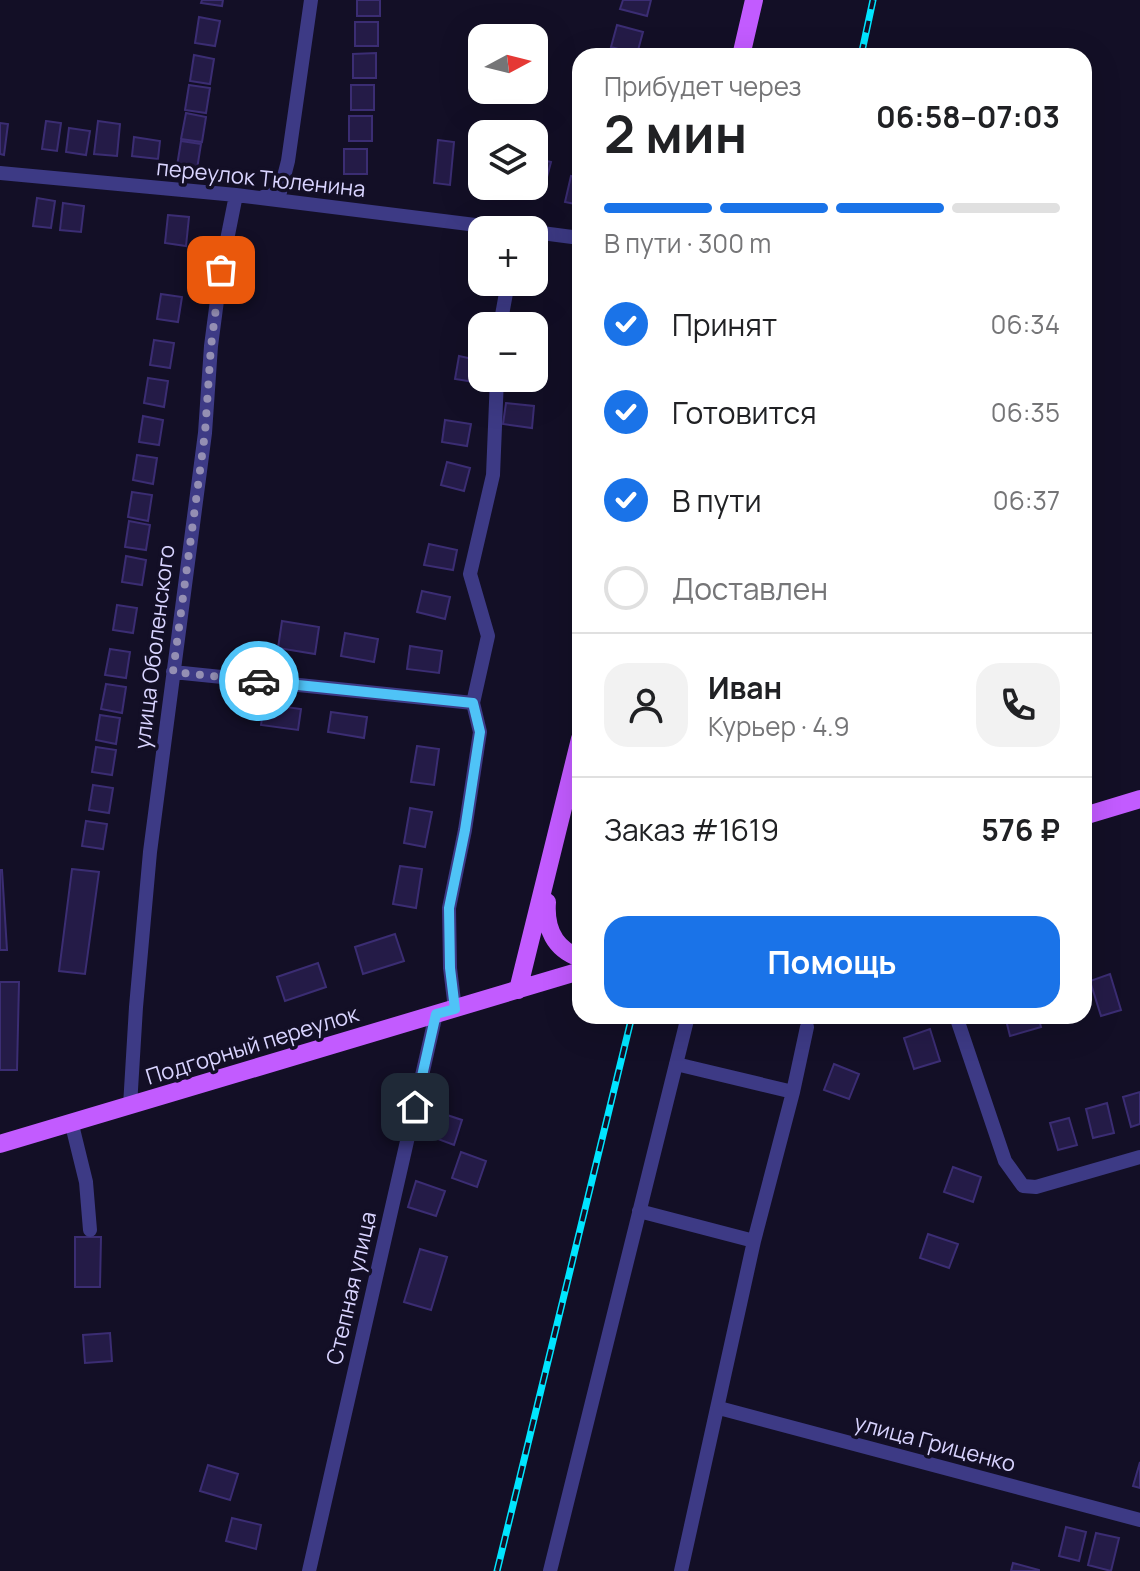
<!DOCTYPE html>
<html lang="ru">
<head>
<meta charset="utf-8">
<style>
	body { margin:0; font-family:Manrope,sans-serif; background:#f2f2f2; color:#202124; height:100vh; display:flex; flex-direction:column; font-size:30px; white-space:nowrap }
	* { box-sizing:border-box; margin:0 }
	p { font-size:26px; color:#757577 }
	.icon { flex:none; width:44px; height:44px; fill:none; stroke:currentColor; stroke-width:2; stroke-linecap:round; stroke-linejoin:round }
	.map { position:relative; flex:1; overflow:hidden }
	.side { position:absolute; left:572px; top:48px; width:520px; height:976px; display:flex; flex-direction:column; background:#fff; border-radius:24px; box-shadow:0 8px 32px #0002 }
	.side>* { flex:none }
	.needle { width:52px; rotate:83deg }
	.buttons { position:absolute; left:468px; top:24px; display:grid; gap:16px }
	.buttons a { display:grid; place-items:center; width:80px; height:80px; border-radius:16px; background:#fff; box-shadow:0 8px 32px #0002; font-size:40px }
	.pin { position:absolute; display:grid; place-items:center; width:68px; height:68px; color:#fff; margin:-34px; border-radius:16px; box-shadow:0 4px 12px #0006 }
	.courier { position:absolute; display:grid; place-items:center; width:80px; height:80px; margin:-40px; border:6px solid #4fc3f7; border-radius:50%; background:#fff; color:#222; box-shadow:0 2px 10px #0007 }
	.head em { font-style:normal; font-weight:700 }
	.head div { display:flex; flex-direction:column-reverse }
	.head { display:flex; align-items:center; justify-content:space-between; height:136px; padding:0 32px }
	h1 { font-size:52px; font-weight:700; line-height:60px }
	.bar { display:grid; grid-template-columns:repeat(4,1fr); gap:12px 8px; align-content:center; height:96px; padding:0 32px }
	.bar i { height:10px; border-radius:6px; background:#e0e0e0 }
	.bar .on { background:#1a73e8 }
	.bar p { grid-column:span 4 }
	.line { display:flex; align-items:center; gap:20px; padding:0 32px; border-top:2px solid #e0e0e0 }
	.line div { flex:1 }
	.round { display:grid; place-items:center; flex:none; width:84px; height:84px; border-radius:24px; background:#f2f2f2 }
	ol { padding:0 32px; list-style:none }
	li { display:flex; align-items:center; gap:24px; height:88px }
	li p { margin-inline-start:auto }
	li .icon { padding:8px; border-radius:50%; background:#1a73e8; color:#fff; stroke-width:4 }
	li:last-child { color:#757577 }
	li i { width:44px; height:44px; border:4px solid #e0e0e0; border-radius:50% }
	.primary-button { display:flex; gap:16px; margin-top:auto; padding:16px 32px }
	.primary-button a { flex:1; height:92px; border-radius:24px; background:#1a73e8; color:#fff; font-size:32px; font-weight:700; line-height:92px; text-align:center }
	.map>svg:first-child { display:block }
	.building { fill:#241b47; stroke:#3b2d73; stroke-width:2 }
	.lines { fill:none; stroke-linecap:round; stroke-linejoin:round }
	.minor { stroke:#3d3a85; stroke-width:14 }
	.major { stroke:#c25bff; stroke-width:18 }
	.rail-casing { stroke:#00e5ff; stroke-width:7 }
	.rail { stroke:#130f26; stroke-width:4; stroke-dasharray:12; stroke-linecap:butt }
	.done { stroke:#948fb3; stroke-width:8; stroke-dasharray:0 14.4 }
	.route { stroke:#4fc3f7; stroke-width:10 }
	.labels { text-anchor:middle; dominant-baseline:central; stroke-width:7; stroke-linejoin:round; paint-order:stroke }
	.street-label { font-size:22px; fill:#d9d4ff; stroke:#130f26 }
</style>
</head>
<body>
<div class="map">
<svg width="1140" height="1571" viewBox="0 0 1140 1571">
	<rect width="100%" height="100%" fill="#130f26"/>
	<path class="building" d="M202 0H223L222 6 201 3Z
		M357 0H380V16H357Z
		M623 0H651L647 16 620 9Z
		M199 17 220 21 215 46 195 43Z
		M355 22H378V46H355Z
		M617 25 643 32 637 54 611 47Z
		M376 53V78H353V54Z
		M194 55 214 59 210 84 190 81Z
		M189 85 210 88 206 113 185 110Z
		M351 85H374V110H351Z
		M186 113 206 117 202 142 181 139Z
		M349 116H372V141H349Z
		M46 121 61 123 57 151 42 149Z
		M98 121 120 124 117 156 94 154Z
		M0 123 8 124 4 155 0 154Z
		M69 128 90 131 86 155 66 152Z
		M134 137 160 141 158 159 132 156Z
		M438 140 454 142 450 185 434 183Z
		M181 141 201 144 197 169 177 166Z
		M344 149H367V174H344Z
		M534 158 551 162 543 192 526 188 534 186Z
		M571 176 580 178V205L565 202Z
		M482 186H503L500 196 481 192Z
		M37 198 55 201 51 228 33 226Z
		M63 203 84 206 81 232 60 230Z
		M168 215 189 217 186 246 165 243Z
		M161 294 182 297 178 322 157 319Z
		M514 320 545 324 542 350 534 349V326H513Z
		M154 340 174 343 170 368 150 365Z
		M459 356 482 361 481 383 455 379Z
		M534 368 539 369 535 388 507 383 508 378H534Z
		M148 378 168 381 164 407 144 403Z
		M506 403 534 406 532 428 503 424Z
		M143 416 163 420 159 445 139 442Z
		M445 420 471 424 467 446 442 442Z
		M137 455 157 458 153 484 133 480Z
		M447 462 470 468 464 491 441 485Z
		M132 492 152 495 148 521 128 517Z
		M129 521 150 525 146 550 125 547Z
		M429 544 457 550 453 570 424 565Z
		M126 556 146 560 142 585 122 582Z
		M422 591 450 597 445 619 417 612Z
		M117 605 137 608 133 633 113 630Z
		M282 621 319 627 315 654 278 648Z
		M345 633 378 639 374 662 341 656Z
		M410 646 442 651 439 673 407 669Z
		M110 649 130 652 126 678 105 675Z
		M106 684 126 687 122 713 101 709Z
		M264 704 301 709 298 730 261 725Z
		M331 712 367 717 364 738 328 732Z
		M100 715 120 718 116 744 96 740Z
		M417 746 439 749 434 785 411 782Z
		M96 747 116 750 112 775 92 772Z
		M93 785 113 788 109 813 89 810Z
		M410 808 432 812 425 847 404 843Z
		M86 821 107 824 103 849 82 846Z
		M400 866 422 869 416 908 393 904Z
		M72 869 99 872 85 974 59 971Z
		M0 870H2L7 950H0Z
		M395 934 404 961 363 974 355 947Z
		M318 963 326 987 285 1001 277 977Z
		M1110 974 1121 1010 1101 1016 1090 981Z
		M0 982H19L17 1070H0Z
		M1005 1016H1038L1041 1027 1010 1036Z
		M930 1029 940 1061 914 1069 904 1038Z
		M834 1064 859 1074 849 1099 824 1090Z
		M1140 1092V1124L1131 1127 1123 1097Z
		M1107 1103 1114 1133 1093 1138 1086 1109Z
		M435 1111 462 1120 454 1145 427 1135Z
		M1069 1118 1077 1145 1058 1150 1050 1123Z
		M461 1152 486 1161 477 1187 452 1178Z
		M953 1167 981 1177 973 1202 944 1192Z
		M416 1181 445 1191 436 1216 408 1207Z
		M928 1234 958 1244 949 1268 920 1258Z
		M75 1237H101L100 1287H75Z
		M420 1249 447 1257 431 1310 404 1302Z
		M110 1333 112 1361 85 1363 83 1335Z
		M1140 1462V1488L1133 1486Z
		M208 1465 238 1474 230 1500 200 1491Z
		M232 1518 261 1525 256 1549 226 1541Z
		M1066 1527 1086 1532 1079 1561 1059 1556Z
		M1096 1533 1119 1538 1111 1571 1088 1565Z
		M1013 1563 1039 1570V1571H1011Z"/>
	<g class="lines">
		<path class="minor" d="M0 173 236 195 516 230
			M263 197 280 192 288 161 311 0
			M534 232 580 238
			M500 326 508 282
			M173 672 473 703
			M455 1009 450 968 449 908 465 830 480 732 473 703 488 636 470 574 493 475 497 378
			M956 1016 1005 1161 1023 1186 1036 1187 1140 1157
			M676 1064 793 1092
			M130 1106 136 1007 150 852 205 433 211 346 221 270 236 195
			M72 1125 86 1182 90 1230
			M639 1211 754 1241
			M719 1408 1140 1520
			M309 1571 436 1014
			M550 1571 688 1016
			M681 1571 754 1241 793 1092 807 1027"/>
		<path class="major" d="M741 56 754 0
			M1084 816 1140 799
			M547 902C545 928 554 949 580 958
			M518 990 580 739
			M0 1144 580 971"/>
		<g class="rail-casing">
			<path id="rail" d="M861 56 873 0
				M497 1571 632 1016"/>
		</g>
		<use href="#rail" class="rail"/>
	</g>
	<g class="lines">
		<path class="done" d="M221 270 211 346 205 433 173 672 259 681"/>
		<path class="route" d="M259 681 473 703 480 732 465 830 449 908 450 968 455 1009 436 1014 415 1107"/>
	</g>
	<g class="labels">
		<g class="street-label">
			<text transform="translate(261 178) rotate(6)">переулок Тюленина</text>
			<text transform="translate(154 647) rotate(-83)">улица Оболенского</text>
			<text transform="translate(252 1045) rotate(-17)">Подгорный переулок</text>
			<text transform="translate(351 1288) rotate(-77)">Степная улица</text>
			<text transform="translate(935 1443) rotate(15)">улица Гриценко</text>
		</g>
	</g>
</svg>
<div class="buttons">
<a><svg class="needle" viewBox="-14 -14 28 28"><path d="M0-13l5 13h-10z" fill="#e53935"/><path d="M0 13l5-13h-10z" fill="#757577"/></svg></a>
<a><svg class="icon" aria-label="layers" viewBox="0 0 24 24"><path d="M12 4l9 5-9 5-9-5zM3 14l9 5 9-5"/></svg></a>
<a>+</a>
<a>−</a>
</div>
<div class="pin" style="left:221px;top:270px;background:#ea580c"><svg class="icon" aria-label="bag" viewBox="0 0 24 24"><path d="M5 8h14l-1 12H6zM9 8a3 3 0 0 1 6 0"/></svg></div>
<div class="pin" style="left:415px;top:1107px;background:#1f2937"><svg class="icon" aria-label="home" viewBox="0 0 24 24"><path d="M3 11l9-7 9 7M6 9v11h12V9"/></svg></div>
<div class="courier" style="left:259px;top:681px"><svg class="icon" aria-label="car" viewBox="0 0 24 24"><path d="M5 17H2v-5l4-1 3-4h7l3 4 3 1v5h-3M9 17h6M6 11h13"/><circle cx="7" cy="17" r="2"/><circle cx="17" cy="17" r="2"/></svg></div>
<section class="side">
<div class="head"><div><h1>2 мин</h1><p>Прибудет через</p></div><em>06:58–07:03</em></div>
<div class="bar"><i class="on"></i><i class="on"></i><i class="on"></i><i></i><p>В пути · 300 m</p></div>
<ol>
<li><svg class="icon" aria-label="check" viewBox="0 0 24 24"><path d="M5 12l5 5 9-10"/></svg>Принят<p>06:34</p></li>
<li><svg class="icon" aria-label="check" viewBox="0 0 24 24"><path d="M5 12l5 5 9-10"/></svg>Готовится<p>06:35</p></li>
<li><svg class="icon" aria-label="check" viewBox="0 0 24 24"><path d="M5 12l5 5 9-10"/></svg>В пути<p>06:37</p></li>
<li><i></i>Доставлен</li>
</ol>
<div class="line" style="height:144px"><a class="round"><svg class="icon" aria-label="person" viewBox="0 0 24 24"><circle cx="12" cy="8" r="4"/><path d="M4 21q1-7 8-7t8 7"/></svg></a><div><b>Иван</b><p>Курьер · 4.9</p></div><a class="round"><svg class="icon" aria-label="phone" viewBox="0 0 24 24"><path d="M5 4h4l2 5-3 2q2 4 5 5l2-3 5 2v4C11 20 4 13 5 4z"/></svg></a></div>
<div class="line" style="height:104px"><div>Заказ #1619</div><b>576 ₽</b></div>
<div class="primary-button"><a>Помощь</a></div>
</section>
</div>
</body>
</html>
